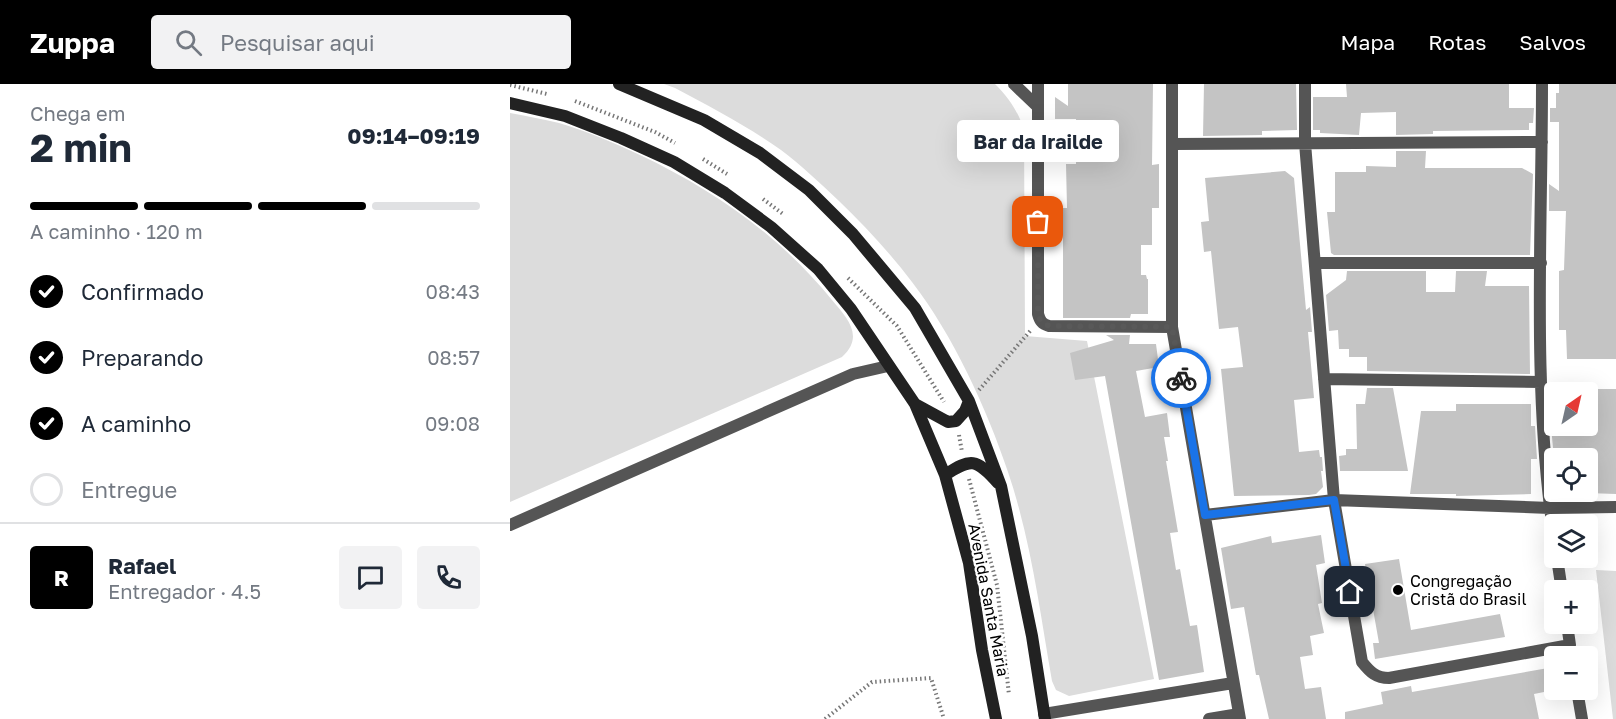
<!DOCTYPE html>
<html lang="pt">
<head>
<meta charset="utf-8">
<style>
	body { margin:0; font-family:"Golos Text",sans-serif; background:#f2f2f3; color:#1f2937; height:100vh; display:flex; flex-direction:column; font-size:22px; white-space:nowrap }
	* { box-sizing:border-box; margin:0 }
	p { font-size:20px; color:#747a83 }
	.icon { flex:none; width:33px; height:33px; fill:none; stroke:currentColor; stroke-width:2; stroke-linecap:round; stroke-linejoin:round }
	.map { position:relative; flex:1; overflow:hidden }
	.sheet { display:flex; flex-direction:column; background:#fff; width:510px }
	.sheet>* { flex:none }
	.needle { width:39px; rotate:34deg }
	.buttons { position:absolute; left:1034px; top:298px; display:grid; gap:12px }
	.buttons a { display:grid; place-items:center; width:54px; height:54px; border-radius:6px; background:#fff; box-shadow:0 6px 24px #0002; font-size:30px }
	.pin { position:absolute; display:grid; place-items:center; width:51px; height:51px; color:#fff; margin:-26px; border-radius:12px; box-shadow:0 3px 9px #0006 }
	.courier { position:absolute; display:grid; place-items:center; width:60px; height:60px; margin:-30px; border:4px solid #1a73e8; border-radius:50%; background:#fff; color:#222; box-shadow:0 2px 8px #0007 }
	.bubble { position:absolute; height:42px; border-radius:6px; background:#fff; box-shadow:0 6px 24px #0002; font-size:20px; font-weight:700; line-height:42px; text-align:center }
	.head em { font-style:normal; font-weight:700 }
	.head div { display:flex; flex-direction:column-reverse }
	.head { display:flex; align-items:center; justify-content:space-between; height:102px; padding:0 30px }
	h1 { font-size:39px; font-weight:700; line-height:45px }
	.bar { display:grid; grid-template-columns:repeat(4,1fr); gap:9px 6px; align-content:center; height:72px; padding:0 30px }
	.bar i { height:8px; border-radius:4px; background:#e0e1e3 }
	.bar .selected { background:#000 }
	.bar p { grid-column:span 4 }
	.line { display:flex; align-items:center; gap:15px; padding:0 30px; border-top:2px solid #e0e1e3 }
	.line div { flex:1 }
	.round { display:grid; place-items:center; flex:none; width:63px; height:63px; border-radius:6px; background:#f2f2f3 }
	ol { padding:0 30px; list-style:none }
	li { display:flex; align-items:center; gap:18px; height:66px }
	li p { margin-inline-start:auto }
	li .icon { padding:6px; border-radius:50%; background:#000; color:#fff; stroke-width:4 }
	li:last-child { color:#747a83 }
	li i { width:33px; height:33px; border:3px solid #e0e1e3; border-radius:50% }
	header { display:flex; align-items:center; gap:36px; box-sizing:border-box; height:84px; padding:0 30px; background:#000; color:#fff }
	header strong { font-size:28px }
	nav { display:flex; gap:33px; margin-inline-start:auto; font-size:21px }
	.search { width:420px; height:54px; background:#f2f2f3; display:flex; align-items:center; gap:15px; box-sizing:border-box; padding:0 21px; border-radius:6px; color:#747a83; font-size:22px }
	main { display:flex; flex:1; min-height:0 }
	.map>svg:first-child { display:block }
	.green { fill:#dcdcdc }
	.building { fill:#c4c4c4 }
	.lines { fill:none; stroke-linecap:round; stroke-linejoin:round }
	.path { stroke:#777; stroke-width:4; stroke-dasharray:1.5 3; stroke-linecap:butt }
	.street { stroke:#555; stroke-width:12 }
	.secondary { stroke:#222; stroke-width:12 }
	.done { stroke:#595959; stroke-width:6; stroke-dasharray:0 10.8 }
	.route { stroke:#1a73e8; stroke-width:8 }
	.poi-dot { fill:#000; stroke:#fff; stroke-width:2 }
	.labels { text-anchor:middle; dominant-baseline:central; stroke-width:4.5; stroke-linejoin:round; paint-order:stroke }
	.poi-label { font-size:16px; fill:#000; stroke:#fff; text-anchor:start }
	.street-label { font-size:16px; fill:#000; stroke:#fff }
</style>
</head>
<body>
<header>
<strong>Zuppa</strong>
<div class="search"><svg class="icon" aria-label="search" viewBox="0 0 24 24"><circle cx="10" cy="10" r="6"/><path d="M15 15l6 6"/></svg>Pesquisar aqui</div>
<nav><a>Mapa</a><a>Rotas</a><a>Salvos</a></nav>
</header>
<main>
<section class="sheet">
<div class="head"><div><h1>2 min</h1><p>Chega em</p></div><em>09:14–09:19</em></div>
<div class="bar"><i class="selected"></i><i class="selected"></i><i class="selected"></i><i></i><p>A caminho · 120 m</p></div>
<ol>
<li><svg class="icon" aria-label="check" viewBox="0 0 24 24"><path d="M5 12l5 5 9-10"/></svg>Confirmado<p>08:43</p></li>
<li><svg class="icon" aria-label="check" viewBox="0 0 24 24"><path d="M5 12l5 5 9-10"/></svg>Preparando<p>08:57</p></li>
<li><svg class="icon" aria-label="check" viewBox="0 0 24 24"><path d="M5 12l5 5 9-10"/></svg>A caminho<p>09:08</p></li>
<li><i></i>Entregue</li>
</ol>
<div class="line" style="height:108px"><b class="round" style="background:#000;color:#fff">R</b><div><b>Rafael</b><p>Entregador · 4.5</p></div><a class="round"><svg class="icon" aria-label="chat" viewBox="0 0 24 24"><path d="M4 5h16v11H9l-5 4z"/></svg></a><a class="round"><svg class="icon" aria-label="phone" viewBox="0 0 24 24"><path d="M5 4h4l2 5-3 2q2 4 5 5l2-3 5 2v4C11 20 4 13 5 4z"/></svg></a></div>
</section>
<div class="map">
<svg width="1106" height="635" viewBox="0 0 1106 635">
	<rect width="100%" height="100%" fill="#fff"/>
	<path class="green" d="M154 0H485C499 14 507 26 514 45L515 252 577 257 644 595 559 612 546 606 542 597C530 528 521 456 498 388 477 325 443 251 402 198 380 169 355 142 329 117 310 99 291 81 271 66 237 42 201 23 165 4Z
		M0 29C16 32 33 35 49 39 77 47 104 59 130 71 204 106 270 152 322 216 337 234 355 252 332 273L0 418Z
		M1086 486 1106 487V635H1103Z"/>
	<path class="building" d="M558 0H643L642 81 649 80V124H642V161H631V191H636L637 195H638V230H621L620 234H553V147H545L544 124H557L556 80H566V35H545V13L558 22Z
		M694 0H786L787 46 752 47V51L693 52Z
		M836 0H999V24H1024L1023 39H1019V46L923 47V50L886 51V28L851 29 849 51 810 49V46H803V13H837Z
		M1049 0H1106V275H1057L1056 246H1049V187L1054 186 1056 127H1039V100L1049 107V38H1040V24H1046V9H1049Z
		M886 67H916L915 84H1012L1023 90 1020 171H824L821 169 817 128H825V88H856V82L886 83Z
		M775 87 784 94 796 226 800 223 802 248H798L804 314 784 316 789 368 809 366 810 373H812L813 387H811L813 403 806 410 799 411 724 412 711 285 733 283 728 243 709 245 701 167 694 168 691 138 699 137 695 94Z
		M837 187H916V208H945L946 187H977L975 202H1019L1020 290 857 287V273H839V265H829L828 246 819 247 816 211 836 196Z
		M596 251H620L619 260H646L649 283 626 287 635 333 657 329 660 353H654L658 377H656L668 448 660 449 666 486 670 485 680 542 687 541 694 588 649 596 595 292 565 296 560 269 604 256Z
		M857 304H883L898 387H830L829 372 836 371V365H847L846 320H855Z
		M1077 305H1106V410L1077 409V375H1044L1041 342H1077Z
		M946 320H1021V342H1025L1027 375H1021V410L946 412V410H900L911 327H946Z
		M811 451 815 479 806 481 812 519 808 520 814 549 800 552 803 571 790 573 795 605 811 603 816 635H759L749 591H746L734 523 721 525 711 464 761 452 762 459Z
		M889 475 901 546 990 530 995 553 865 575 863 559H869L855 480Z
		M1044 583V606L1024 610 1029 635H835V628L873 620 871 608 901 602 902 608Z"/>
	<g class="lines">
		<path class="path" d="M0 1 37 10
			M65 17 145 48 165 59
			M193 75 217 90
			M253 115 273 130
			M338 194 387 242 434 318
			M469 306 521 246
			M449 351 452 368
			M459 395 487 501 499 611
			M315 635 362 598 421 594 434 635"/>
		<path class="street" d="M504 0 528 23
			M528 0V230C530 237 532 240 539 242L662 243
			M662 0V243L730 635
			M795 0V59L824 416 852 578C860 588 866 594 879 594L1060 561 1057 540
			M1032 0C1032 151 1022 304 1044 453
			M662 60 1032 58
			M805 179H1031
			M814 295 1031 298
			M695 431 824 416 1040 424 1106 423
			M0 441 343 290 378 282
			M1047 474 1052 507
			M1067 606 1072 635
			M534 630 723 599
			M699 635 729 630"/>
		<path class="secondary" d="M109 0 194 36 250 69 299 106 343 150 405 224 459 317 491 402 522 552 535 635
			M0 19 55 32 111 54 164 78 215 109 261 143 308 185 341 225 405 320 435 391 459 479 472 566 486 635
			M405 320 438 338 446 337 455 327 459 317
			M435 391C461 374 466 374 488 399"/>
	</g>
	<g class="lines">
		<path class="done" d="M528 138V230C530 237 532 240 540 242L662 243 671 294"/>
		<path class="route" d="M671 294 695 431 824 416 840 508"/>
	</g>
	<circle class="poi-dot" cx="888" cy="506" r="6"/>
	<g class="labels">
		<g class="poi-label">
			<text x="900" y="497">Congregação<tspan x="900" dy="18">Cristã do Brasil</tspan></text>
		</g>
		<g class="street-label">
			<text transform="translate(479 516) rotate(79)">Avenida Santa Maria</text>
		</g>
	</g>
</svg>
<div class="buttons">
<a><svg class="needle" viewBox="-14 -14 28 28"><path d="M0-13l5 13h-10z" fill="#e53935"/><path d="M0 13l5-13h-10z" fill="#747a83"/></svg></a>
<a><svg class="icon" aria-label="locate" viewBox="0 0 24 24"><circle cx="12" cy="12" r="6"/><path d="M12 2v4M12 18v4M2 12h4M18 12h4"/></svg></a>
<a><svg class="icon" aria-label="layers" viewBox="0 0 24 24"><path d="M12 4l9 5-9 5-9-5zM3 14l9 5 9-5"/></svg></a>
<a>+</a>
<a>−</a>
</div>
<div class="pin" style="left:528px;top:138px;background:#ea580c"><svg class="icon" aria-label="bag" viewBox="0 0 24 24"><path d="M5 8h14l-1 12H6zM9 8a3 3 0 0 1 6 0"/></svg></div>
<div class="pin" style="left:840px;top:508px;background:#1f2937"><svg class="icon" aria-label="home" viewBox="0 0 24 24"><path d="M3 11l9-7 9 7M6 9v11h12V9"/></svg></div>
<div class="courier" style="left:671px;top:294px"><svg class="icon" aria-label="bike" viewBox="0 0 24 24"><circle cx="6" cy="16" r="4"/><circle cx="18" cy="16" r="4"/><path d="M6 16l4-8h5l3 8M10 8l3 8H6M13 5h3"/></svg></div>
<div class="bubble" style="left:447px;top:36px;width:162px">Bar da Irailde</div>
</div>
</main>
</body>
</html>
